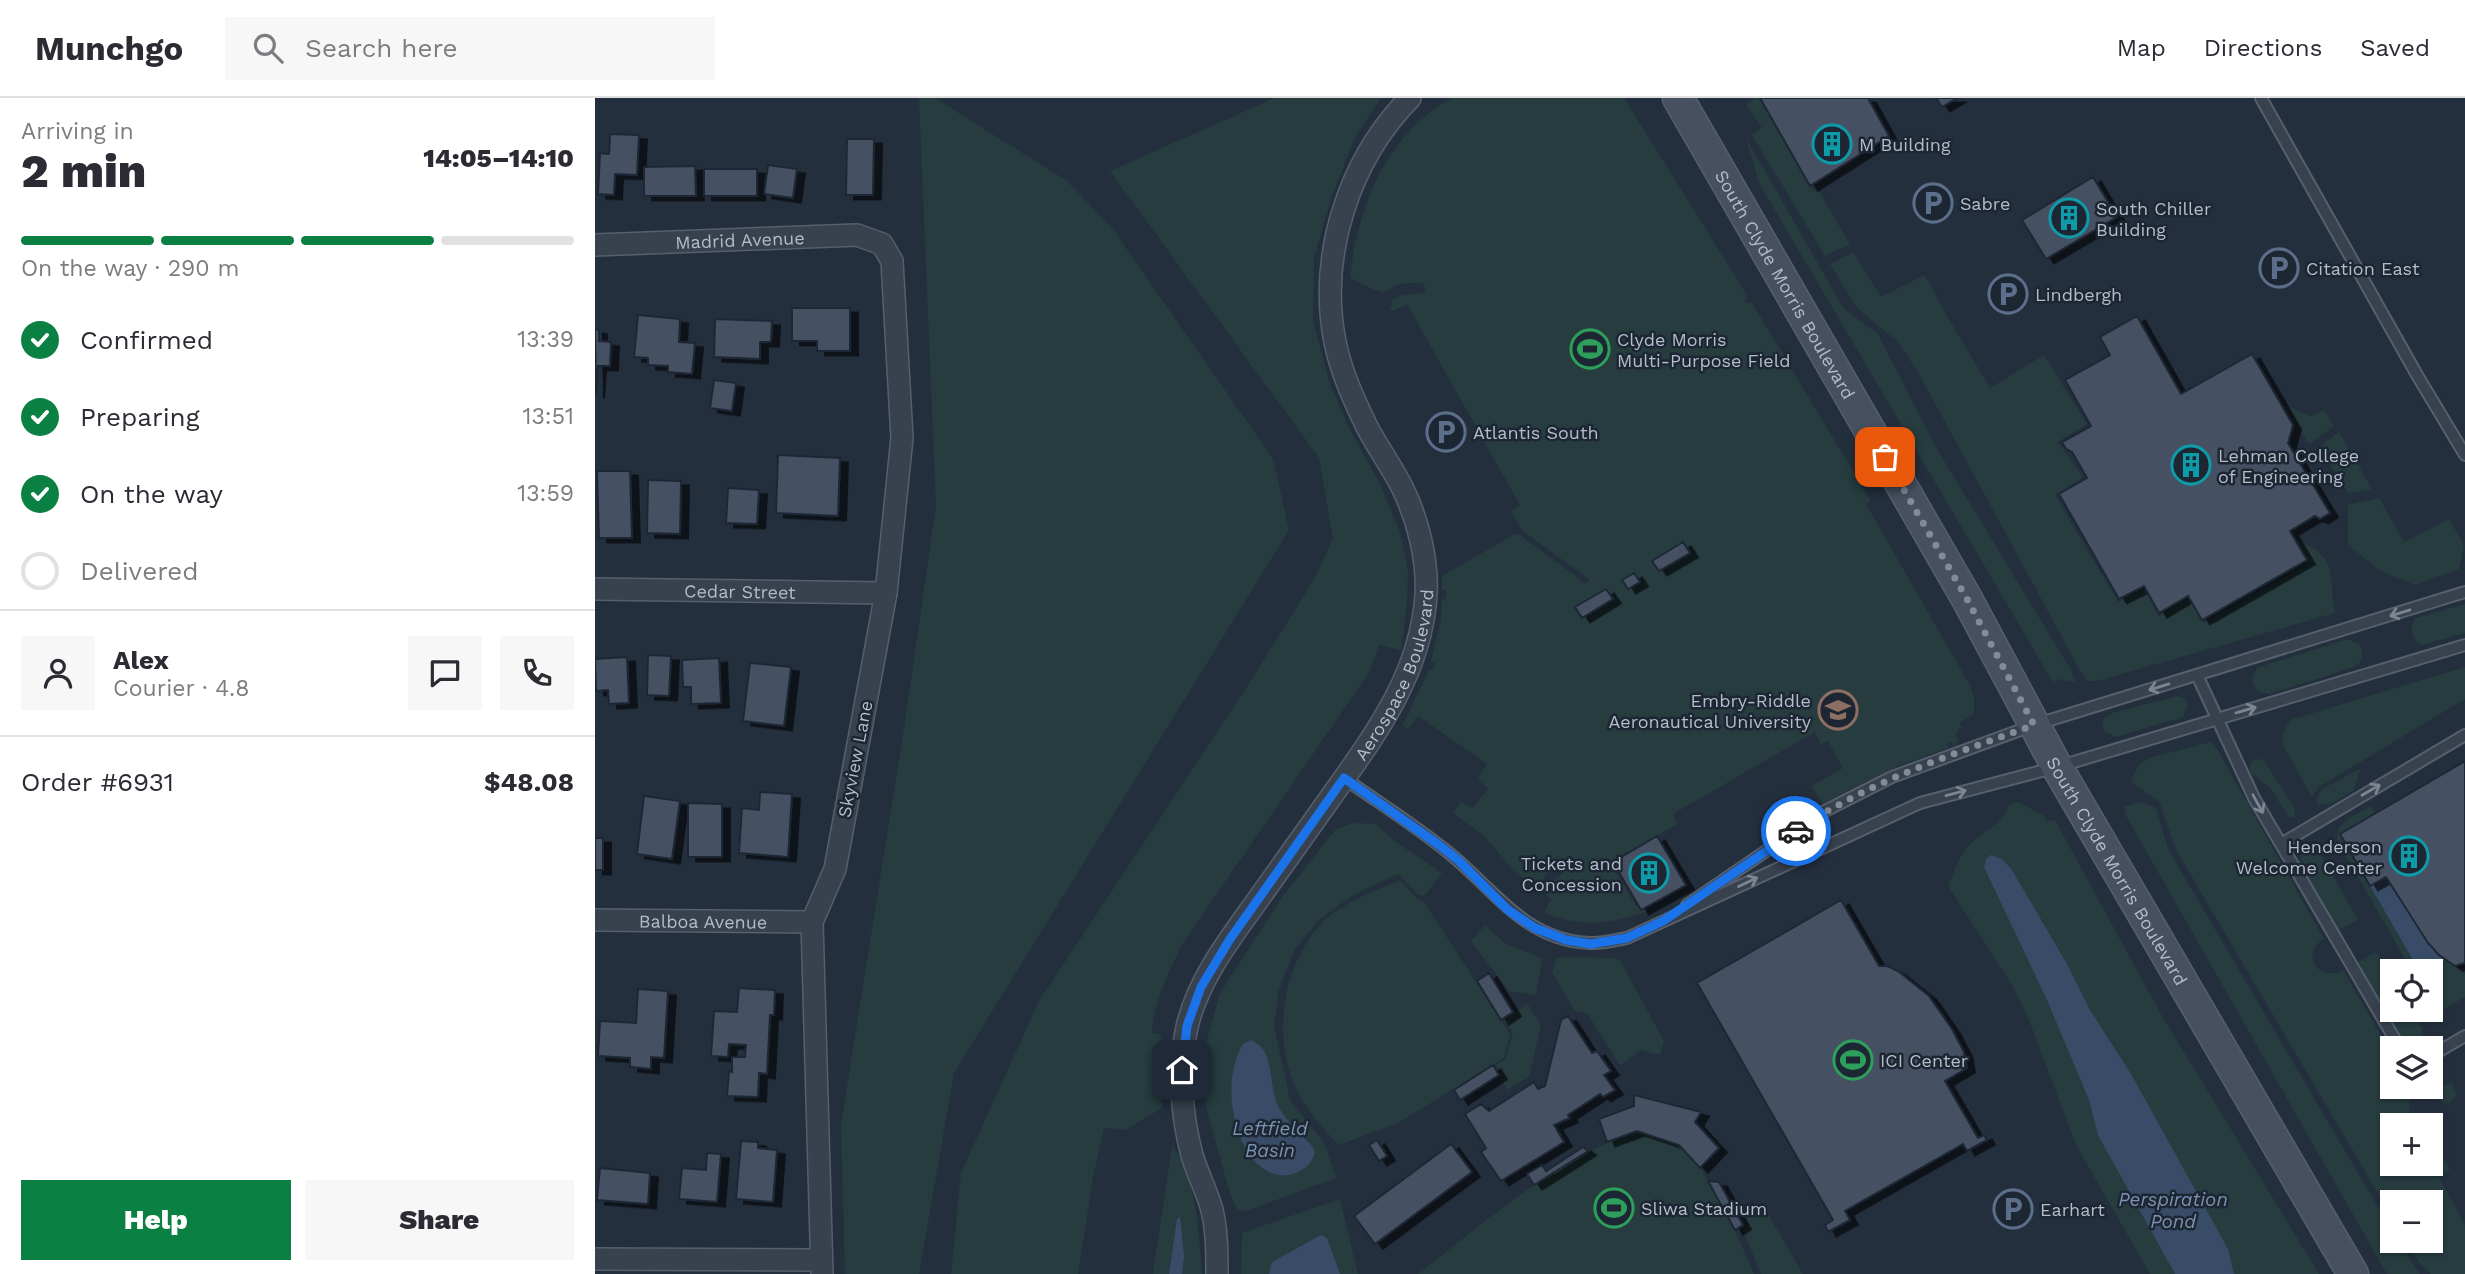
<!DOCTYPE html>
<html lang="en">
<head>
<meta charset="utf-8">
<style>
	body { margin:0; font-family:"Work Sans",sans-serif; background:#f7f7f7; color:#2b2b33; height:100vh; display:flex; flex-direction:column; font-size:26px; white-space:nowrap }
	* { box-sizing:border-box; margin:0 }
	p { font-size:23px; color:#7c7c81 }
	.icon { flex:none; width:38px; height:38px; fill:none; stroke:currentColor; stroke-width:2; stroke-linecap:round; stroke-linejoin:round }
	.map { position:relative; flex:1; overflow:hidden }
	.panel { display:flex; flex-direction:column; background:#fff; width:595px }
	.panel>* { flex:none }
	.tools { position:absolute; left:1785px; top:861px; display:grid; gap:14px }
	.tools a { display:grid; place-items:center; width:63px; height:63px; border-radius:0px; background:#fff; box-shadow:0 2px 5px #0004; font-size:35px }
	.pin { position:absolute; display:grid; place-items:center; width:60px; height:60px; color:#fff; margin:-30px; border-radius:14px; box-shadow:0 4px 10px #0006 }
	.courier { position:absolute; display:grid; place-items:center; width:70px; height:70px; margin:-35px; border:5px solid #1a73e8; border-radius:50%; background:#fff; color:#222; box-shadow:0 2px 9px #0007 }
	.summary em { font-style:normal; font-weight:800 }
	.summary div { display:flex; flex-direction:column-reverse }
	.summary { display:flex; align-items:center; justify-content:space-between; height:119px; padding:0 21px }
	h1 { font-size:46px; font-weight:800; line-height:52px }
	.bar { display:grid; grid-template-columns:repeat(4,1fr); gap:10px 7px; align-content:center; height:84px; padding:0 21px }
	.bar i { height:9px; border-radius:5px; background:#e1e1e2 }
	.bar .selected { background:#0b8043 }
	.bar p { grid-column:span 4 }
	.line { display:flex; align-items:center; gap:18px; padding:0 21px; border-top:2px solid #e1e1e2 }
	.line div { flex:1 }
	.round { display:grid; place-items:center; flex:none; width:74px; height:74px; border-radius:0px; background:#f7f7f7 }
	ol { padding:0 21px; list-style:none }
	li { display:flex; align-items:center; gap:21px; height:77px }
	li p { margin-inline-start:auto }
	li .icon { padding:7px; border-radius:50%; background:#0b8043; color:#fff; stroke-width:4 }
	li:last-child { color:#7c7c81 }
	li i { width:38px; height:38px; border:4px solid #e1e1e2; border-radius:50% }
	.cta { display:flex; gap:14px; margin-top:auto; padding:14px 21px }
	.cta a { flex:1; height:80px; border-radius:0px; background:#0b8043; color:#fff; font-size:28px; font-weight:800; line-height:80px; text-align:center }
	.cta a+a { background:#f7f7f7; color:#2b2b33 }
	header { display:flex; align-items:center; gap:42px; box-sizing:border-box; height:98px; padding:0 35px; background:#fff; border-bottom:2px solid #e1e1e2 }
	header strong { font-size:33px }
	nav { display:flex; gap:38px; margin-inline-start:auto; font-size:24px }
	.search { width:490px; height:63px; background:#f7f7f7; display:flex; align-items:center; gap:18px; box-sizing:border-box; padding:0 24px; border-radius:0px; color:#7c7c81; font-size:26px }
	main { display:flex; flex:1; min-height:0 }
	.map>svg:first-child { display:block }
	.green { fill:#263c3f }
	.water { fill:#394c67 }
	.building { fill:#455162; stroke:#1f2835; stroke-width:2; filter:url(#shadow) }
	.lines { fill:none; stroke-linecap:round; stroke-linejoin:round }
	.service-casing { stroke:#565f6c; stroke-width:14 }
	.minor-casing { stroke:#565f6c; stroke-width:24 }
	.secondary-casing { stroke:#565f6c; stroke-width:33 }
	.service { stroke:#38414e; stroke-width:10 }
	.minor { stroke:#38414e; stroke-width:21 }
	.secondary { stroke:#465061; stroke-width:30 }
	.oneway { stroke:#7c8592 }
	.done { stroke:#828b98; stroke-width:7; stroke-dasharray:0 12.6 }
	.route { stroke:#1a73e8; stroke-width:9 }
	.labels { text-anchor:middle; dominant-baseline:central; stroke-width:5; stroke-linejoin:round; paint-order:stroke }
	.poi-label { font-size:18px; fill:#b4bcc9; stroke:#1d2633; text-anchor:start }
	.street-label { font-size:18px; fill:#b4bcc9; stroke:#1d2633 }
	.water-label { font-size:19px; font-style:italic; fill:#7c92b1; stroke:#1d2633 }
</style>
</head>
<body>
<header>
<strong>Munchgo</strong>
<div class="search"><svg class="icon" aria-label="search" viewBox="0 0 24 24"><circle cx="10" cy="10" r="6"/><path d="M15 15l6 6"/></svg>Search here</div>
<nav><a>Map</a><a>Directions</a><a>Saved</a></nav>
</header>
<main>
<section class="panel">
<div class="summary"><div><h1>2 min</h1><p>Arriving in</p></div><em>14:05–14:10</em></div>
<div class="bar"><i class="selected"></i><i class="selected"></i><i class="selected"></i><i></i><p>On the way · 290 m</p></div>
<ol>
<li><svg class="icon" aria-label="check" viewBox="0 0 24 24"><path d="M5 12l5 5 9-10"/></svg>Confirmed<p>13:39</p></li>
<li><svg class="icon" aria-label="check" viewBox="0 0 24 24"><path d="M5 12l5 5 9-10"/></svg>Preparing<p>13:51</p></li>
<li><svg class="icon" aria-label="check" viewBox="0 0 24 24"><path d="M5 12l5 5 9-10"/></svg>On the way<p>13:59</p></li>
<li><i></i>Delivered</li>
</ol>
<div class="line" style="height:126px"><a class="round"><svg class="icon" aria-label="person" viewBox="0 0 24 24"><circle cx="12" cy="8" r="4"/><path d="M4 21q1-7 8-7t8 7"/></svg></a><div><b>Alex</b><p>Courier · 4.8</p></div><a class="round"><svg class="icon" aria-label="chat" viewBox="0 0 24 24"><path d="M4 5h16v11H9l-5 4z"/></svg></a><a class="round"><svg class="icon" aria-label="phone" viewBox="0 0 24 24"><path d="M5 4h4l2 5-3 2q2 4 5 5l2-3 5 2v4C11 20 4 13 5 4z"/></svg></a></div>
<div class="line" style="height:91px"><div>Order #6931</div><b>$48.08</b></div>
<div class="cta"><a>Help</a><a>Share</a></div>
</section>
<div class="map">
<svg width="1870" height="1176" viewBox="0 0 1870 1176">
	<defs>
		<filter id="shadow"><feDropShadow dx="8" dy="4.5" stdDeviation="0" flood-color="#0009"/></filter>
	</defs>
	<rect width="100%" height="100%" fill="#242f3e"/>
	<path class="green" d="M324 0H340L472 83 517 130 678 361 694 432 359 975 324 1176H250L246 1026 309 631 341 408Z
		M680 0H786L760 39 736 101 719 160 718 222 735 286 754 330 785 386 805 434 813 473 812 504 806 552 784 547 775 573 586 848C574 874 558 906 557 935L566 937 567 1010 530 1032 509 1030 498 1079 483 1176H356L366 1075 444 903 648 595 718 483 738 441 724 360 515 73Z
		M857 0H1029L1152 197 1150 204 1157 205 1276 403 1271 406 1376 589 1379 600V616L1364 625 1366 629 1360 637 1364 643 1358 648 1356 644 1352 645 1353 650 1305 667 1228 706 1216 688 1248 670 1233 643 1226 646 1220 634 1078 716 1082 726 1015 764 1041 808 1044 807 1047 812 1051 810 1053 813C1017 826 985 830 949 815L956 801 951 797 959 782 967 776 961 767 951 776 942 792 913 766 889 738 858 715 866 704 878 710 893 691 883 681 892 666 823 618 812 632 808 627 834 572 837 573 840 565 836 563 846 522 847 501H851V492H847V478L920 436 925 437 990 485 995 482 928 433 916 413 925 407 812 206 798 213 795 211 797 205 795 204 806 197 830 195V188L827 185C818 185 807 184 799 188 796 190 793 193 789 194 785 195 759 183 755 179 763 108 791 36 857 0Z
		M1161 0H1165L1218 92 1225 95 1255 146 1230 158 1157 37 1167 30 1151 6Z
		M1151 40 1249 211 1283 236 1339 346 1476 572 1480 584 1464 581 1459 586 1164 85Z
		M1258 154 1286 199 1330 177 1348 211 1395 290 1449 257 1492 326 1463 344 1488 379 1460 397 1523 504 1549 491 1564 518 1593 501 1608 525 1716 465 1702 442C1745 458 1733 479 1740 515L1502 583H1492L1488 578 1323 274 1303 244 1261 209 1235 166Z
		M1691 308 1716 318 1729 312 1739 328 1714 346Z
		M1744 334 1777 391 1753 395 1724 349Z
		M1784 400 1809 444 1854 421 1869 447 1864 471 1820 487 1785 473 1753 447V407Z
		M1870 506V535L1827 547C1817 540 1812 532 1821 520Z
		M1753 541 1765 547C1769 556 1768 564 1759 569L1675 596C1658 595 1651 581 1664 569Z
		M1870 569V601L1724 689 1717 699 1688 647V635L1695 622Z
		M1582 598 1590 601 1593 606 1588 619 1521 639 1510 634 1507 627 1509 620 1517 615Z
		M1616 644 1622 651 1729 841C1705 855 1722 885 1748 872L1797 957V989H1815L1818 994C1811 1004 1814 1017 1820 1027H1797V1066H1836V1038L1855 1072 1844 1079 1870 1127V1176H1836L1824 1164 1811 1143H1836V1104H1797V1119L1581 752 1564 703 1535 684 1544 667 1554 660Z
		M1665 661 1670 664 1700 711 1699 719H1694L1675 690 1654 674 1655 666 1658 662Z
		M1766 670 1758 693 1737 705 1723 707 1721 701 1727 691Z
		M1423 704 1449 718 1451 723 1460 722 1567 918 1724 1176H1555L1481 1047 1432 917 1417 887 1353 788C1358 777 1362 763 1369 753 1383 735 1408 729 1414 706Z
		M1546 704 1561 710 1573 751 1797 1133V1143H1803L1825 1176H1792L1530 716 1532 715 1528 709Z
		M1776 708 1781 715 1745 737 1822 869 1851 862 1870 876V899L1842 915 1836 904V873H1817L1743 744C1738 724 1761 717 1776 708Z
		M759 725 780 726 801 744 847 775 829 798 822 796 803 776 758 797 724 822 700 851 684 891 679 927 695 1002 730 1046 741 1080 651 1113 642 1111 635 1096 611 1009 608 956 625 895 688 798 727 749 741 731Z
		M1709 748H1715L1724 754 1763 822 1744 832 1706 767 1704 753Z
		M805 782 822 800 829 804 915 936 909 960 803 1025 744 1047C724 1027 705 1005 696 978 679 928 690 865 726 826 747 804 778 794 805 782Z
		M890 827 911 846 947 860 941 897 914 893 876 843Z
		M1781 854 1797 881V912H1815C1823 924 1834 935 1825 949L1817 950 1811 947 1763 864Z
		M962 859 1018 860 1025 862 1069 943 1065 957 1046 952 1025 967 992 915 980 913 957 874Z
		M932 905 946 927 934 979 912 992 901 967 910 962 918 935 909 922Z
		M1857 984 1861 998 1853 1006 1846 1004 1839 996 1842 991Z
		M1042 1033C1054 1038 1071 1040 1083 1047 1112 1064 1146 1144 1159 1176H823C892 1123 959 1062 1042 1033Z
		M577 1048C602 1078 604 1138 607 1176H558Z
		M745 1101 763 1176H646L647 1135Z
		M1167 1106 1208 1176H1166L1148 1132 1154 1127 1148 1116Z"/>
	<path class="water" d="M1396 757 1407 761 1417 772 1472 866 1495 912 1536 976 1633 1151 1639 1176H1580L1503 1037 1494 1002 1452 902 1389 769 1391 761Z
		M1791 779 1833 845 1851 862 1822 869 1775 788Z
		M656 942C682 953 672 989 684 1010 692 1024 706 1036 717 1048L720 1055C716 1067 709 1072 698 1076 688 1079 680 1077 672 1073 636 1052 626 980 648 946Z
		M585 1119 589 1158 587 1176H574L582 1121Z
		M726 1137 732 1140 745 1176H674L677 1164Z"/>
	<path class="building" d="M1165 0H1273L1294 38 1215 88Z
		M1341 0H1362L1347 9Z
		M15 36 44 37 42 77 20 76 19 97 3 96 5 55 14 56Z
		M252 41H279L278 97H251Z
		M173 67 202 71 198 100 169 96Z
		M100 68 101 98H49V69Z
		M109 71H162V98H109Z
		M1498 79 1522 119 1451 161 1427 122Z
		M197 210H255V253H222V243H197Z
		M43 217 85 221 84 244 100 245 97 276 73 274V268L53 267V260L39 259Z
		M1542 218 1586 296 1657 256 1698 327 1693 345 1735 415 1725 421 1720 418 1695 433 1712 462 1607 522 1593 498 1564 515 1549 488 1524 501 1464 396 1492 380 1477 354 1471 351 1467 344 1496 328 1470 282 1515 257 1505 239Z
		M120 221 177 223 176 244H165V261L119 259Z
		M0 231 4 232V243L16 244 15 268H3L1 296Z
		M119 282 141 285 137 313 115 310Z
		M183 357 245 360 243 418 181 415Z
		M2 373H35L37 440H4Z
		M53 382 86 383 85 436 52 435Z
		M133 390 164 392 162 426 131 425Z
		M1088 444 1095 455 1064 473 1057 463Z
		M1039 475 1045 484 1033 491 1027 482Z
		M1011 491 1018 501 987 520 980 509Z
		M53 557 76 558 74 598 52 597Z
		M32 559 34 605 14 606 13 592 1 593 0 561Z
		M124 560 126 605 96 606V589H88L87 562Z
		M155 565 196 569 189 628 148 623Z
		M1870 663V865L1860 868 1844 857 1833 845 1791 779 1775 788 1745 736Z
		M165 694 197 696 193 759 144 755 147 710 164 712Z
		M49 698 85 703 77 761 42 756Z
		M93 705 127 706V759H93Z
		M1062 738 1091 787 1046 812 1018 764Z
		M0 740H8V772H0Z
		M1246 802 1284 868H1292L1303 873 1334 898 1357 931 1369 954 1372 970 1350 983 1383 1040 1389 1037 1392 1042 1372 1053 1368 1046 1250 1113 1255 1122 1233 1134 1230 1127 1238 1122 1102 885Z
		M894 875 918 914 906 922 882 883Z
		M144 890 180 892 179 917H175L172 976 164 975 163 999 132 998 134 973 137 974V959H150L151 947 134 946 133 959 116 958 119 913 142 914Z
		M43 891 73 893 69 960 56 959V971L35 969V960L3 958 5 923 41 925Z
		M973 918 997 955 1002 953 1016 973 1009 977 1020 992 1008 999 1005 996 973 1017 975 1020 959 1027 969 1044 906 1083 886 1054 891 1050 870 1016 886 1006 894 1013 939 984 943 991 950 988 966 922Z
		M898 967 904 977 865 1002 859 992Z
		M1039 997 1106 1014 1100 1024 1124 1050 1105 1070 1084 1047 1042 1033 1012 1044 1004 1021 1039 1008Z
		M782 1042 792 1058 784 1063 774 1047Z
		M146 1043 163 1044V1050L182 1052 178 1104 141 1101Z
		M856 1046 877 1074 780 1146 759 1118Z
		M988 1049 993 1053 939 1087 932 1076 947 1067 951 1073Z
		M112 1055 126 1056 122 1104 84 1101 87 1070 111 1072Z
		M5 1070 55 1075 53 1106 2 1102Z
		M1113 1083 1124 1084 1148 1127 1140 1132Z"/>
	<g class="lines">
		<g class="service-casing">
			<path id="service" d="M1666 0 1822 277 1870 357
				M1602 577 1659 700 1805 950
				M749 680C784 705 821 728 854 755 899 791 930 843 995 845 1007 846 1020 842 1032 840L1325 705 1462 669 1870 547
				M1686 746 1870 637
				M1092 807 1228 714 1297 679 1439 627 1870 494
				M1836 958 1870 938"/>
		</g>
		<g class="minor-casing">
			<g id="minor">
				<path id="s1" d="M0 147 262 137 287 146 297 163 307 340 291 495 240 771 217 824 227 1176"/>
				<path id="s2" d="M0 491 291 495"/>
				<path id="s3" d="M0 822 217 824"/>
				<path d="M0 1161 226 1162"/>
				<path id="s4" d="M622 1176C622 1155 622 1133 617 1112 612 1093 602 1075 597 1057 586 1016 583 970 592 929 602 885 631 846 657 810 683 773 710 736 736 699 780 637 826 576 831 497 833 462 823 422 808 391 797 369 783 350 772 329 759 302 746 274 740 244 723 157 754 62 815 0"/>
			</g>
		</g>
		<g class="secondary-casing">
			<g id="secondary">
				<path id="s5" d="M1083 0 1372 501 1462 669 1758 1176"/>
			</g>
		</g>
		<use href="#service" class="service"/>
		<use href="#minor" class="minor"/>
		<use href="#secondary" class="secondary"/>
	</g>
	<defs><path id="oneway-shaft" d="M-6 0H5M1.5-3L5.5 0L1.5 3" fill="none" stroke-width="1.6" stroke-linecap="round" stroke-linejoin="round" transform="scale(1.75)"/></defs>
	<g class="oneway">
		<use href="#oneway-shaft" transform="translate(1805 515) rotate(163)"/>
		<use href="#oneway-shaft" transform="translate(1564 589) rotate(163)"/>
		<use href="#oneway-shaft" transform="translate(1651 612) rotate(-16)"/>
		<use href="#oneway-shaft" transform="translate(1776 692) rotate(-30)"/>
		<use href="#oneway-shaft" transform="translate(1361 695) rotate(-15)"/>
		<use href="#oneway-shaft" transform="translate(1663 706) rotate(61)"/>
		<use href="#oneway-shaft" transform="translate(1153 784) rotate(-25)"/>
	</g>
	<g class="lines">
		<path class="done" d="M1201 733C1274 683 1356 657 1439 627L1372 501 1290 359"/>
		<path class="route" d="M587 972 592 928 606 889 635 841 749 680 844 747 863 762 913 812 940 830 971 842 996 846 1032 840 1068 823 1201 733"/>
	</g>
	<defs>
		<g id="building-ring" transform="scale(2.0125)"><circle r="9.5" fill="#1d2633" stroke="#0f9aa8" stroke-width="1.5"/><path d="M-4-6H4V6H1V3H-1V6H-4ZM-2.5-4.3h1.7v1.8h-1.7ZM.8-4.3h1.7v1.8H.8ZM-2.5-1h1.7V.8h-1.7ZM.8-1h1.7V.8H.8Z" fill="#0f9aa8"/></g>
		<g id="parking-ring" transform="scale(2.0125)"><circle r="9.5" fill="#1d2633" stroke="#5c6f8a" stroke-width="1.5"/><path d="M-3.5-5.5H1a3.5 3.5 0 0 1 0 7H-1V5.5H-3.5ZM-1-3.4V-.6H.8a1.4 1.4 0 0 0 0-2.8Z" fill="#5c6f8a"/></g>
		<g id="stadium-ring" transform="scale(2.0125)"><circle r="9.5" fill="#1d2633" stroke="#2e9e5b" stroke-width="1.5"/><path d="M0-5a6.5 5 0 1 0 0 10a6.5 5 0 1 0 0-10ZM-3.5-1.8h7v3.6h-7Z" fill="#2e9e5b"/></g>
		<g id="university-ring" transform="scale(2.0125)"><circle r="9.5" fill="#1d2633" stroke="#8d6e63" stroke-width="1.5"/><path d="M0-5L7-2L0 1L-7-2ZM-4 1L0 2.5L4 1V4Q0 6-4 4Z" fill="#8d6e63"/></g>
	</defs>
	<g fill-rule="evenodd">
		<use href="#building-ring" x="1237" y="46"/>
		<use href="#parking-ring" x="1338" y="105"/>
		<use href="#building-ring" x="1474" y="120"/>
		<use href="#parking-ring" x="1684" y="170"/>
		<use href="#parking-ring" x="1413" y="196"/>
		<use href="#stadium-ring" x="995" y="251"/>
		<use href="#parking-ring" x="851" y="334"/>
		<use href="#building-ring" x="1596" y="367"/>
		<use href="#university-ring" x="1243" y="612"/>
		<use href="#building-ring" x="1814" y="758"/>
		<use href="#building-ring" x="1054" y="775"/>
		<use href="#stadium-ring" x="1258" y="962"/>
		<use href="#stadium-ring" x="1019" y="1110"/>
		<use href="#parking-ring" x="1418" y="1111"/>
	</g>
	<g class="labels">
		<g class="poi-label">
			<text x="1264" y="46">M Building</text>
			<text x="1365" y="105">Sabre</text>
			<text x="1501" y="110">South Chiller<tspan x="1501" dy="21">Building</tspan></text>
			<text x="1711" y="170">Citation East</text>
			<text x="1440" y="196">Lindbergh</text>
			<text x="1022" y="241">Clyde Morris<tspan x="1022" dy="21">Multi-Purpose Field</tspan></text>
			<text x="878" y="334">Atlantis South</text>
			<text x="1623" y="357">Lehman College<tspan x="1623" dy="21">of Engineering</tspan></text>
			<text x="1216" y="602" text-anchor="end">Embry-Riddle<tspan x="1216" dy="21">Aeronautical University</tspan></text>
			<text x="1787" y="748" text-anchor="end">Henderson<tspan x="1787" dy="21">Welcome Center</tspan></text>
			<text x="1027" y="765" text-anchor="end">Tickets and<tspan x="1027" dy="21">Concession</tspan></text>
			<text x="1285" y="962">ICI Center</text>
			<text x="1046" y="1110">Sliwa Stadium</text>
			<text x="1445" y="1111">Earhart</text>
		</g>
		<g class="street-label">
			<text stroke="none"><textPath href="#s1" startOffset="145">Madrid Avenue</textPath></text>
			<text stroke="none"><textPath href="#s5" startOffset="215">South Clyde Morris Boulevard</textPath></text>
			<text stroke="none"><textPath href="#s2" startOffset="145">Cedar Street</textPath></text>
			<text stroke="none"><textPath href="#s4" startOffset="665">Aerospace Boulevard</textPath></text>
			<text transform="translate(260 661) rotate(-79)">Skyview Lane</text>
			<text stroke="none"><textPath href="#s5" startOffset="889">South Clyde Morris Boulevard</textPath></text>
			<text stroke="none"><textPath href="#s3" startOffset="108">Balboa Avenue</textPath></text>
		</g>
		<g class="water-label">
			<text x="675" y="1030">Leftfield<tspan x="675" dy="22">Basin</tspan></text>
			<text x="1578" y="1101">Perspiration<tspan x="1578" dy="22">Pond</tspan></text>
		</g>
	</g>
</svg>
<div class="tools">
<a><svg class="icon" aria-label="locate" viewBox="0 0 24 24"><circle cx="12" cy="12" r="6"/><path d="M12 2v4M12 18v4M2 12h4M18 12h4"/></svg></a>
<a><svg class="icon" aria-label="layers" viewBox="0 0 24 24"><path d="M12 4l9 5-9 5-9-5zM3 14l9 5 9-5"/></svg></a>
<a>+</a>
<a>−</a>
</div>
<div class="pin" style="left:1290px;top:359px;background:#ea580c"><svg class="icon" aria-label="bag" viewBox="0 0 24 24"><path d="M5 8h14l-1 12H6zM9 8a3 3 0 0 1 6 0"/></svg></div>
<div class="pin" style="left:587px;top:972px;background:#1f2937"><svg class="icon" aria-label="home" viewBox="0 0 24 24"><path d="M3 11l9-7 9 7M6 9v11h12V9"/></svg></div>
<div class="courier" style="left:1201px;top:733px"><svg class="icon" aria-label="car" viewBox="0 0 24 24"><path d="M5 17H2v-5l4-1 3-4h7l3 4 3 1v5h-3M9 17h6M6 11h13"/><circle cx="7" cy="17" r="2"/><circle cx="17" cy="17" r="2"/></svg></div>
</div>
</main>
</body>
</html>
